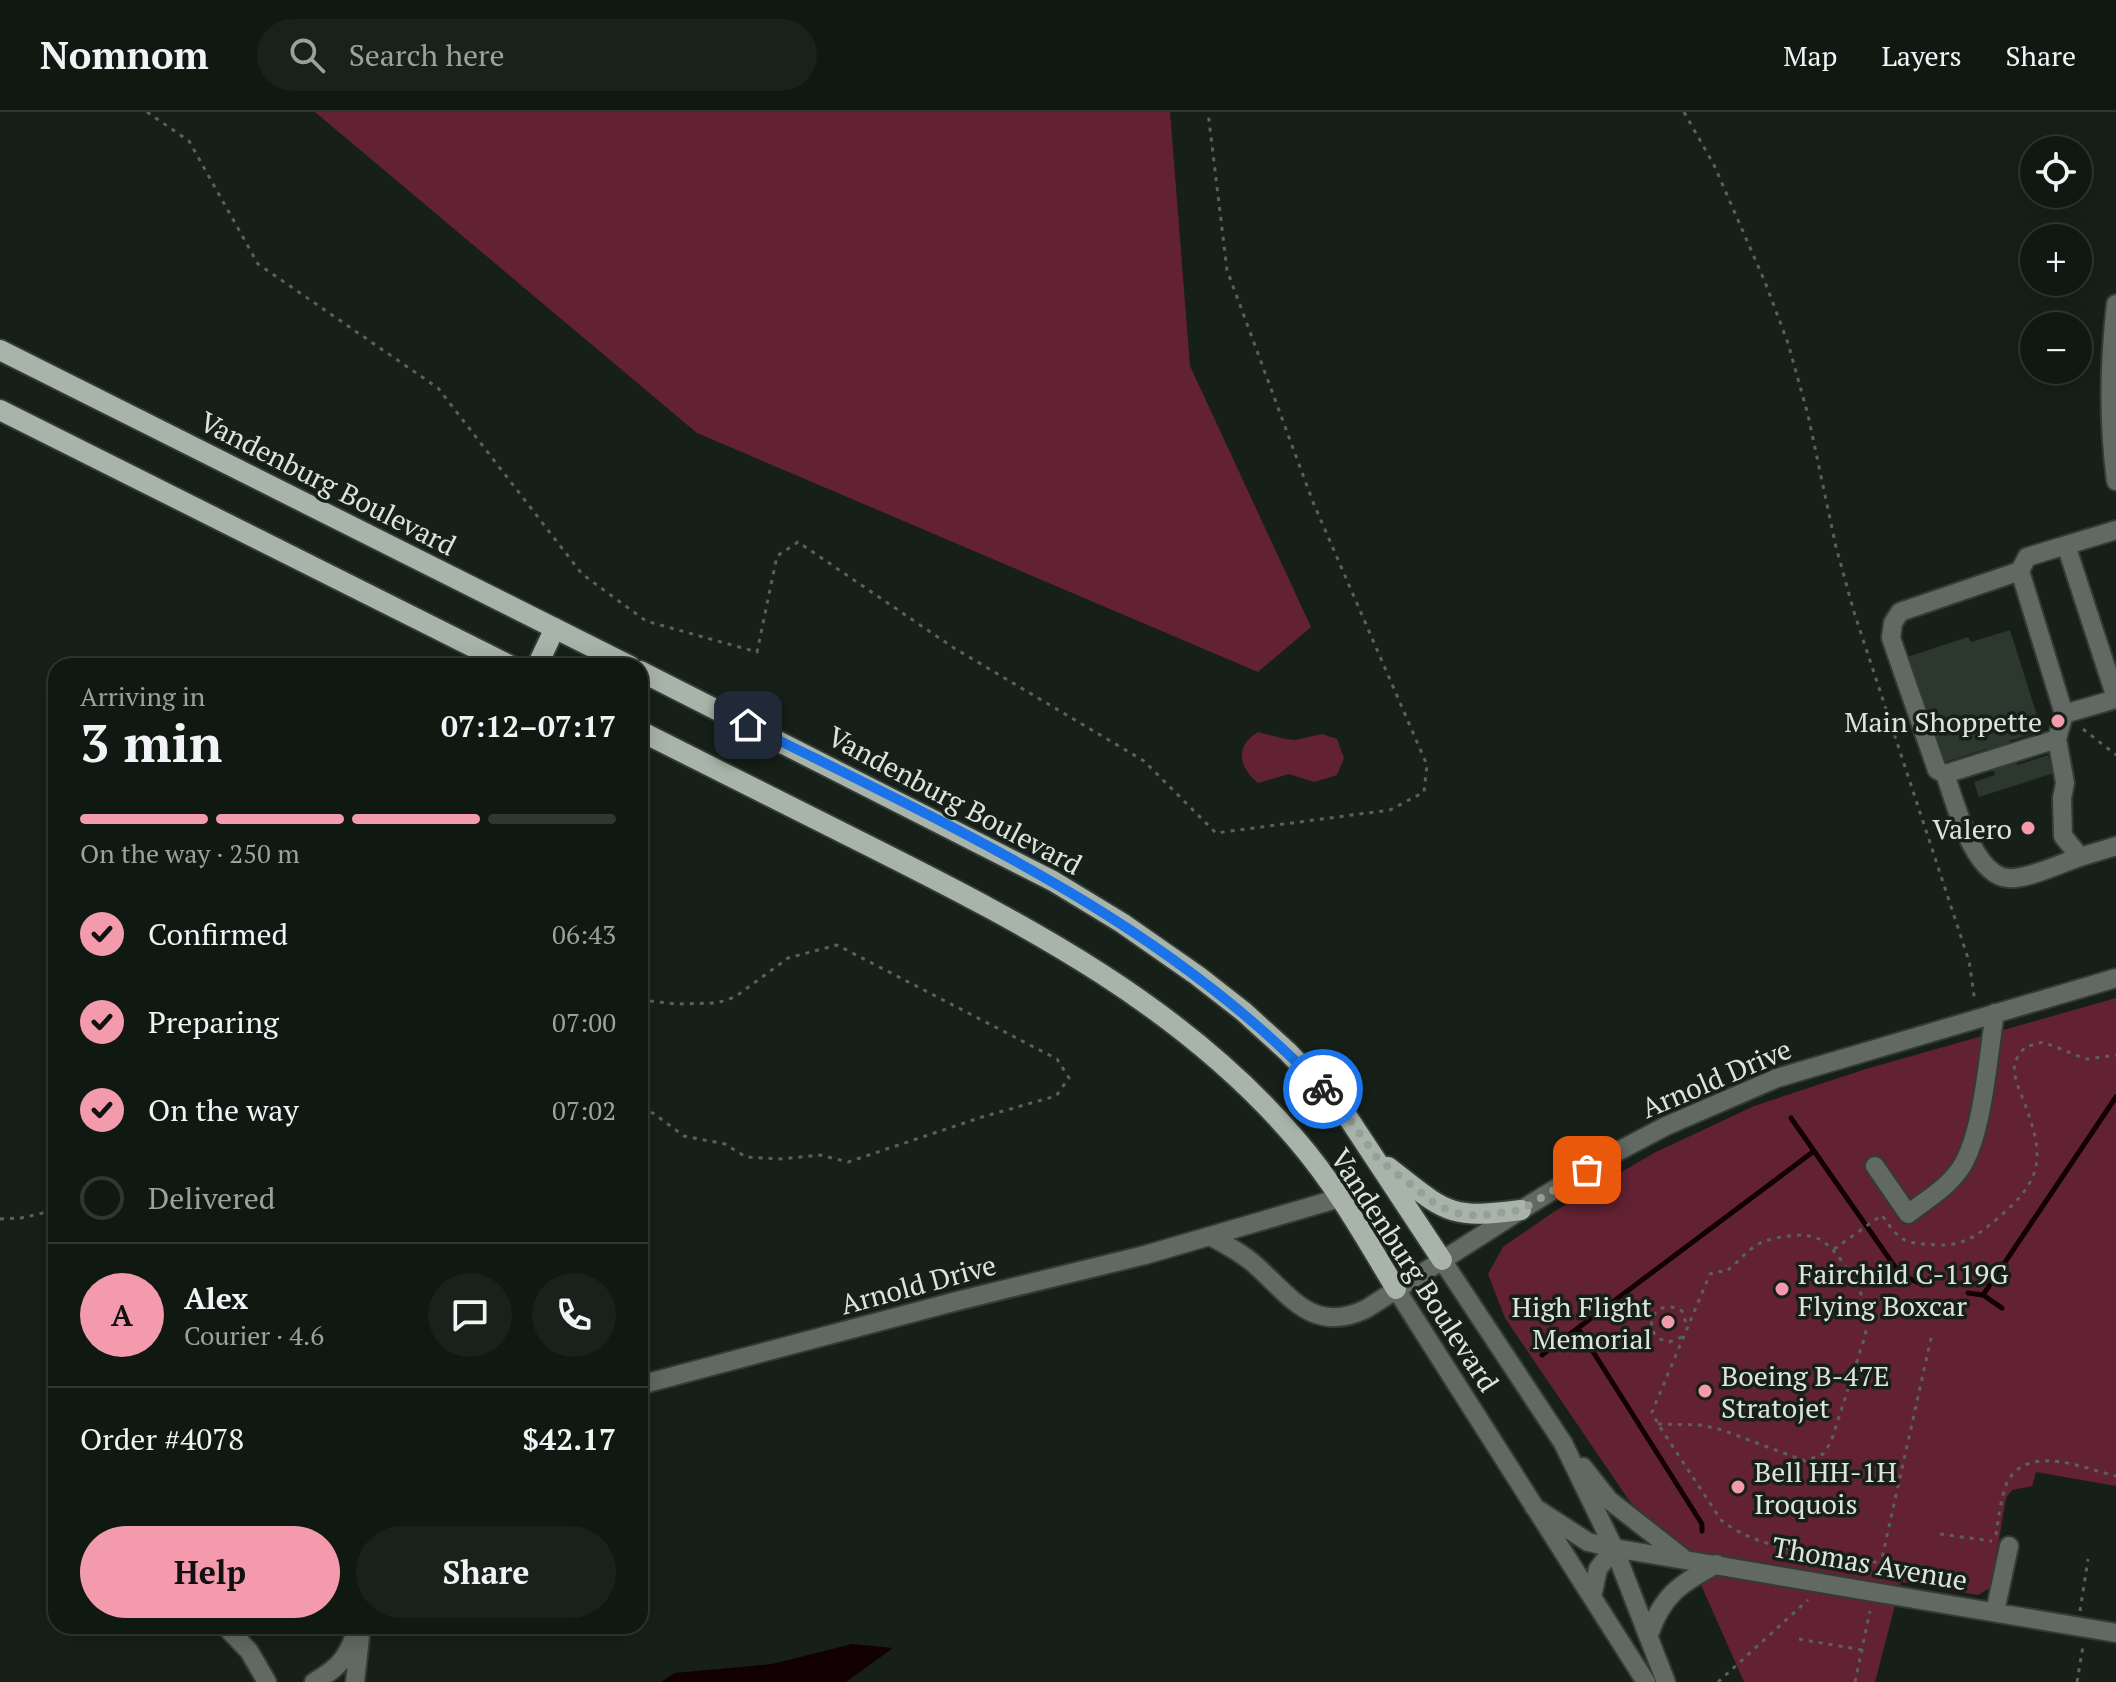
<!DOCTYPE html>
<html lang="en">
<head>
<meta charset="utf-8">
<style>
	body { margin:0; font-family:"PT Serif",serif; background:#19211b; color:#f1f3f6; height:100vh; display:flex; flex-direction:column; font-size:30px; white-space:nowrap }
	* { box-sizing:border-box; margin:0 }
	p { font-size:26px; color:#9ca09f }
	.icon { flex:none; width:44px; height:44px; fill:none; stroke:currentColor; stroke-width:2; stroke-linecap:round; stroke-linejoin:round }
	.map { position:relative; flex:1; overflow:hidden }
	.drawer { position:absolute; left:48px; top:546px; width:600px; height:976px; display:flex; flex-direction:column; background:#101812; border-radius:24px; box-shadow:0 4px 20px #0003,0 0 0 2px #303732 }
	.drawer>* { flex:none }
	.tools { position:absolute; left:2020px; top:24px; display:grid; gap:16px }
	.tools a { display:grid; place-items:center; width:72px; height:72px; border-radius:50%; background:#101812; box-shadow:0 4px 20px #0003,0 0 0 2px #303732; font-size:40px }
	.pin { position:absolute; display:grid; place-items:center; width:68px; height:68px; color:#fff; margin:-34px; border-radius:16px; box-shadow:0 4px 12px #0006 }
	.courier { position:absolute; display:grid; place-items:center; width:80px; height:80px; margin:-40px; border:6px solid #1a73e8; border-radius:50%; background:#fff; color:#222; box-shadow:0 2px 10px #0007 }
	.summary em { font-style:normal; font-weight:600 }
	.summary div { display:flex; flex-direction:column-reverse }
	.summary { display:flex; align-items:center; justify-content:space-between; height:136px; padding:0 32px }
	h1 { font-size:52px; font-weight:600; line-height:60px }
	.bar { display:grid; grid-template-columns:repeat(4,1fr); gap:12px 8px; align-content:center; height:96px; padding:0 32px }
	.bar i { height:10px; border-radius:6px; background:#303732 }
	.bar .active { background:#f39aac }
	.bar p { grid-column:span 4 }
	.line { display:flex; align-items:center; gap:20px; padding:0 32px; border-top:2px solid #303732 }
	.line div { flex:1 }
	.round { display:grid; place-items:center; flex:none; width:84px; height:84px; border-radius:42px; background:#19211b }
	ol { padding:0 32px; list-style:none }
	li { display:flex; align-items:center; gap:24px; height:88px }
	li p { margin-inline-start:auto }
	li .icon { padding:8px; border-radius:50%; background:#f39aac; color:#111; stroke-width:4 }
	li:last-child { color:#9ca09f }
	li i { width:44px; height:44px; border:4px solid #303732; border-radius:50% }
	.button { display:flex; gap:16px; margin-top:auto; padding:16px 32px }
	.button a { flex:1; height:92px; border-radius:48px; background:#f39aac; color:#111; font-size:32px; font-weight:600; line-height:92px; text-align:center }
	.button a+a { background:#19211b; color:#f1f3f6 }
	header { display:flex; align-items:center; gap:48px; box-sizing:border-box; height:112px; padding:0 40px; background:#101812; border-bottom:2px solid #303732 }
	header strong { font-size:38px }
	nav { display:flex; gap:44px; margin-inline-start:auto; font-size:28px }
	.search { width:560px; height:72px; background:#19211b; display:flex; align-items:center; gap:20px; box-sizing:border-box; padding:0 28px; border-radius:44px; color:#9ca09f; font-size:30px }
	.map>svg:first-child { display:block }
	.green { fill:#632233 }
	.water { fill:#120003 }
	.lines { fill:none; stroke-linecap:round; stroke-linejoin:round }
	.stream { stroke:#120003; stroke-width:5 }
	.building { fill:#2c372e }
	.minor-casing { stroke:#323b34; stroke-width:22 }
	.major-casing { stroke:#323b34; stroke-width:24 }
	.path { stroke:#58615a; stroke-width:3; stroke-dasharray:4 6; stroke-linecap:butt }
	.minor { stroke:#626863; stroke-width:18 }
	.major { stroke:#a8b4aa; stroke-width:20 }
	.done { stroke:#979f99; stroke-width:8; stroke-dasharray:0 14.4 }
	.route { stroke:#1a73e8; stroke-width:10 }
	.poi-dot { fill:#f39aac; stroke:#162018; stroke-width:3 }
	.labels { text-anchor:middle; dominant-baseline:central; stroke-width:7; stroke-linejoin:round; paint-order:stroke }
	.street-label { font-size:28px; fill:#dde4de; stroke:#162018 }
	.poi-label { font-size:28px; fill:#dde4de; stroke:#162018; text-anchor:end }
</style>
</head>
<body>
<header>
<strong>Nomnom</strong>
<div class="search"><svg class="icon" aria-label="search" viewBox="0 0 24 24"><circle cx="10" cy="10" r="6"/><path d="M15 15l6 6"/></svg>Search here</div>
<nav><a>Map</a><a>Layers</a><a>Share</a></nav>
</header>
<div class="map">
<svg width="2116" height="1570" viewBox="0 0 2116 1570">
	<rect width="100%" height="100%" fill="#162018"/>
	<path class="green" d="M315 0H1170L1190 254 1311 515 1258 560 697 321Z
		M1258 620 1285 627 1295 628 1322 622 1337 627 1344 646 1337 663 1314 670 1289 662 1258 671C1239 655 1234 635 1258 620Z
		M2116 886V1374L2036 1360 2032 1374 2012 1378 2006 1386 1991 1475 1978 1483 1901 1470 1875 1570H1744L1702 1475 1628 1387 1505 1206 1488 1162 1503 1135 1555 1099 1654 1041 1754 994 1866 957Z"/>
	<path class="water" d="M852 1532 893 1536 846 1570H661L675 1561 772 1552Z"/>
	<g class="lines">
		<path class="stream" d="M1791 1006 1900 1162 1923 1173
			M1968 1181 1983 1183 2002 1196
			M1983 1183 2116 985
			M1578 1216 1702 1412V1419
			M1542 1243 1814 1039"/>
	</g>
	<path class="building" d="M2010 518 2042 619 2009 629 2017 653 2048 643 2054 661 1979 685 1974 670 1995 663 1986 637 1942 651 1907 545 1968 525 1971 530Z"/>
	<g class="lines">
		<g class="minor-casing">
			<path id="minor" d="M2116 192C2109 251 2108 309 2116 369
				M2066 433 2116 586
				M2116 587 2064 602 2057 627 2065 671 2062 686 2063 724 2080 745 2116 734
				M2064 602 2020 459 2027 445 2116 418
				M2057 627 1945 662C1955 690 1973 763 2008 766 2026 768 2062 751 2080 745
				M1945 662 1937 658 1891 526 1893 511 1900 500 2020 459
				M1875 1054 1908 1102C1926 1088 1947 1076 1960 1057 1983 1024 1988 943 1995 901
				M1210 1124C1225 1132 1240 1140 1253 1151 1290 1183 1312 1223 1366 1197L1521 1098 1609 1044 1666 1014 1777 966 2116 866
				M1442 1148 1563 1331 1614 1436 1666 1570
				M1396 1177 1646 1570
				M640 1273 957 1189 1145 1143 1340 1086
				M1583 1355 1609 1388 1682 1445
				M1534 1395 1588 1430 1614 1436 2116 1521
				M1592 1485 1598 1457 1614 1436
				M1995 1500 2009 1434
				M225 1514 249 1539 267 1570
				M1649 1523C1662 1483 1681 1471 1717 1452
				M314 1570C341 1555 349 1543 358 1514
				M355 1570 360 1525"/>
		</g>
		<g class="major-casing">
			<path id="major" d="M0 238 630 554
				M0 298 511 554
				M537 554 555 516
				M640 559 1053 769 1122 811 1198 864 1244 900 1288 940 1343 998 1442 1148
				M640 619C720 659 799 699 879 739 1030 815 1183 895 1295 1026 1335 1072 1365 1125 1396 1177
				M1388 1055C1445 1099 1447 1108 1521 1098"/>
		</g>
		<path class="path" d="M147 0 189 29 258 152 438 276 582 462 646 509 757 540 777 444 798 430 954 536 1144 649 1216 721 1390 698 1424 680 1427 653 1313 390 1227 158 1208 0
			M1684 0 1714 53 1765 170 1788 231 1808 303 1836 435 1854 500 1969 849 1975 890
			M2083 617 2116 643
			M640 888 677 892 717 891 735 885 788 846 837 833 1057 947 1069 966 1056 984 982 1005 848 1050 820 1043 781 1047 746 1045 725 1032 684 1024 653 1001 640 1000
			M0 1107 21 1106 56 1098
			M1834 1137 1882 1103C1901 1131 1904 1131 1938 1133 1964 1134 1978 1123 1998 1106 2046 1066 2044 1042 2023 987 2019 977 2012 962 2015 951 2016 946 2022 939 2025 935L2043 930 2086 947 2116 943
			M1682 1225 1669 1230C1637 1224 1653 1182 1682 1199L1687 1214
			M1658 1312 1702 1313 1722 1318 1805 1349 1823 1342 1831 1330 1865 1224C1867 1213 1868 1203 1865 1193 1860 1174 1836 1135 1819 1127 1803 1120 1779 1124 1763 1130 1747 1136 1739 1151 1725 1160L1717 1159 1710 1162 1652 1300 1658 1312 1721 1408C1760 1440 1832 1444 1881 1451L1889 1462 1898 1464
			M1940 1422 1992 1429
			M1996 1423C1998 1409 2002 1377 2009 1367 2032 1332 2085 1357 2116 1364
			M1878 1464 1932 1222
			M2080 1499 2088 1447
			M1799 1527 1862 1538
			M1718 1570 1808 1488
			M1855 1570 1870 1499
			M2077 1570 2083 1534"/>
		<use href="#minor" class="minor"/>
		<use href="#major" class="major"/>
	</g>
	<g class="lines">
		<path class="done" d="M1323 977 1343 998 1377 1046 1438 1094 1461 1102 1479 1104 1521 1098 1587 1058"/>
		<path class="route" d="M748 613C952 715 1165 809 1323 977"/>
	</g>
	<g class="poi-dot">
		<circle cx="2058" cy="609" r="8"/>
		<circle cx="2028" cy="716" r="8"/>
		<circle cx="1782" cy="1177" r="8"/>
		<circle cx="1668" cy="1210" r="8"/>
		<circle cx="1705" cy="1279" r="8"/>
		<circle cx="1738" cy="1375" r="8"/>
	</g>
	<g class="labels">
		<g class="street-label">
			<text transform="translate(328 371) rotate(27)">Vandenburg Boulevard</text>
			<text transform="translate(955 688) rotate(28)">Vandenburg Boulevard</text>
			<text transform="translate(1716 966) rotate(-23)">Arnold Drive</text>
			<text transform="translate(1415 1158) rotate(57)">Vandenburg Boulevard</text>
			<text transform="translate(918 1172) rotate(-15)">Arnold Drive</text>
			<text transform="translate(1870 1451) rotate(10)">Thomas Avenue</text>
		</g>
		<g class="poi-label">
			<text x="2042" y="609">Main Shoppette</text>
			<text x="2012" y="716">Valero</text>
			<text x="1798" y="1161" text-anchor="start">Fairchild C-119G<tspan x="1798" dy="32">Flying Boxcar</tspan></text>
			<text x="1652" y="1194">High Flight<tspan x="1652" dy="32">Memorial</tspan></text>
			<text x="1721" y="1263" text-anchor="start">Boeing B-47E<tspan x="1721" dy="32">Stratojet</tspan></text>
			<text x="1754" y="1359" text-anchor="start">Bell HH-1H<tspan x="1754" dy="32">Iroquois</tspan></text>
		</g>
	</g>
</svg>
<div class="tools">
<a><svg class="icon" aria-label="locate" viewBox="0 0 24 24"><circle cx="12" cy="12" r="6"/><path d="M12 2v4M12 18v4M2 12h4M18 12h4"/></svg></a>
<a>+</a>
<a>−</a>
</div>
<div class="pin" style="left:1587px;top:1058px;background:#ea580c"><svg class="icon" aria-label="bag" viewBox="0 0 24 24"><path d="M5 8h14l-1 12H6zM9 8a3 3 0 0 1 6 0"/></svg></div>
<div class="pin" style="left:748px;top:613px;background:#1f2937"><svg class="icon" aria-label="home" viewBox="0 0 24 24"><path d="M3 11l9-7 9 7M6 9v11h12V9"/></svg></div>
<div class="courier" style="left:1323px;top:977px"><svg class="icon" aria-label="bike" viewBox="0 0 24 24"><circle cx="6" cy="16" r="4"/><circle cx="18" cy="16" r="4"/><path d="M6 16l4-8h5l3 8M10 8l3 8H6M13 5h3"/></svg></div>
<section class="drawer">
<div class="summary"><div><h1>3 min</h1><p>Arriving in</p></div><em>07:12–07:17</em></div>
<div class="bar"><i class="active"></i><i class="active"></i><i class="active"></i><i></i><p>On the way · 250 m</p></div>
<ol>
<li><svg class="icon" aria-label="check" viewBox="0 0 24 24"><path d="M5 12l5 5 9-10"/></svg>Confirmed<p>06:43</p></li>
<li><svg class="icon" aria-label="check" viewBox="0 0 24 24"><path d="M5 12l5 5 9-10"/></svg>Preparing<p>07:00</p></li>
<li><svg class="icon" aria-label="check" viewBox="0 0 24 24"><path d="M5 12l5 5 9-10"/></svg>On the way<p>07:02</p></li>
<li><i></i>Delivered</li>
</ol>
<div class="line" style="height:144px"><b class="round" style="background:#f39aac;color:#111">A</b><div><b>Alex</b><p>Courier · 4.6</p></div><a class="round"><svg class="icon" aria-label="chat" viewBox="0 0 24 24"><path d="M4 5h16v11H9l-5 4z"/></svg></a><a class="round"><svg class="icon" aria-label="phone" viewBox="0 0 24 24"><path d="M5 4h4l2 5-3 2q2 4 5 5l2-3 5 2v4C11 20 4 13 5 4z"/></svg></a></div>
<div class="line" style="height:104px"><div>Order #4078</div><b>$42.17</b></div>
<div class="button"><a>Help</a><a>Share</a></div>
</section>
</div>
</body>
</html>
